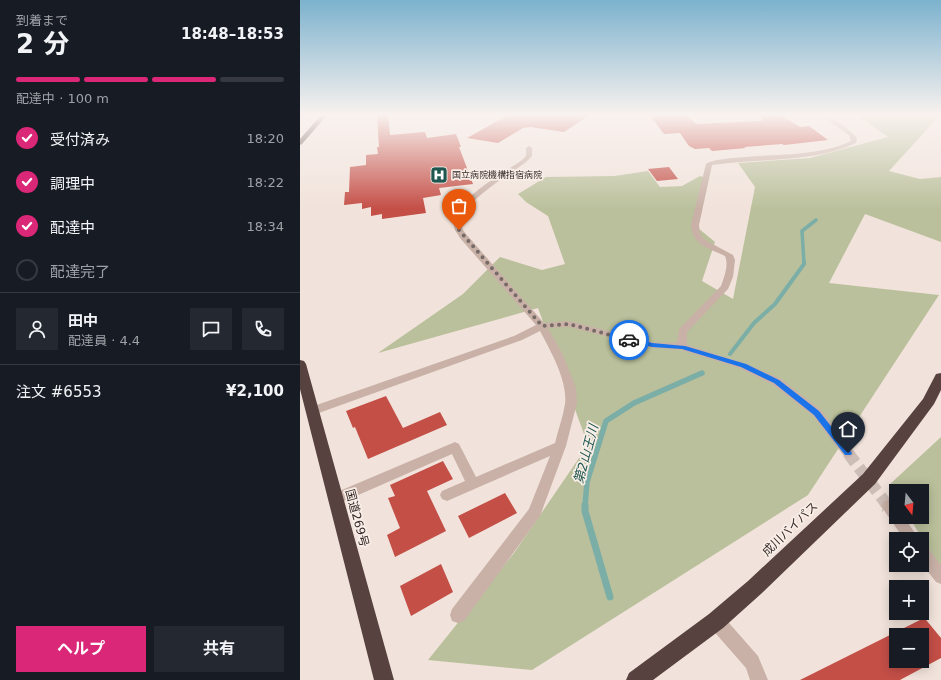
<!DOCTYPE html>
<html lang="ja">
<head>
<meta charset="utf-8">
<style>
	body { margin:0; font-family:"DejaVu Sans","Noto Sans JP",sans-serif; background:#242831; color:#f1f3f6; height:100vh; display:flex; flex-direction:column; font-size:15px; white-space:nowrap }
	* { box-sizing:border-box; margin:0 }
	p { font-size:13px; color:#9ea1a6 }
	.icon { flex:none; width:22px; height:22px; fill:none; stroke:currentColor; stroke-width:2; stroke-linecap:round; stroke-linejoin:round }
	.map { position:relative; flex:1; overflow:hidden }
	.side { display:flex; flex-direction:column; background:#171b24; width:300px }
	.side>* { flex:none }
	.needle { width:26px; rotate:164deg }
	.controls { position:absolute; left:589px; top:484px; display:grid; gap:8px }
	.controls a { display:grid; place-items:center; width:40px; height:40px; border-radius:0px; background:#171b24; box-shadow:0 2px 10px #0003; font-size:20px }
	.pin { position:absolute; display:grid; place-items:center; width:34px; height:34px; color:#fff; margin:-41px -17px; border-radius:50% 50% 50% 0; rotate:-45deg; box-shadow:0 0 4px #0007 }
	.pin .icon { rotate:45deg }
	.courier { position:absolute; display:grid; place-items:center; width:40px; height:40px; margin:-20px; border:3px solid #1a73e8; border-radius:50%; background:#fff; color:#222; box-shadow:0 1px 5px #0007 }
	.head em { font-style:normal; font-weight:700 }
	.head div { display:flex; flex-direction:column-reverse }
	.head { display:flex; align-items:center; justify-content:space-between; height:68px; padding:0 16px }
	h1 { font-size:26px; font-weight:700; line-height:30px }
	.bar { display:grid; grid-template-columns:repeat(4,1fr); gap:6px 4px; align-content:center; height:48px; padding:0 16px }
	.bar i { height:5px; border-radius:3px; background:#363941 }
	.bar .active { background:#db2777 }
	.bar p { grid-column:span 4 }
	.line { display:flex; align-items:center; gap:10px; padding:0 16px; border-top:1px solid #363941 }
	.line div { flex:1 }
	.round { display:grid; place-items:center; flex:none; width:42px; height:42px; border-radius:0px; background:#242831 }
	ol { padding:0 16px; list-style:none }
	li { display:flex; align-items:center; gap:12px; height:44px }
	li p { margin-inline-start:auto }
	li .icon { padding:4px; border-radius:50%; background:#db2777; color:#fff; stroke-width:4 }
	li:last-child { color:#9ea1a6 }
	li i { width:22px; height:22px; border:2px solid #363941; border-radius:50% }
	.action { display:flex; gap:8px; margin-top:auto; padding:8px 16px }
	.action a { flex:1; height:46px; border-radius:0px; background:#db2777; color:#fff; font-size:16px; font-weight:700; line-height:46px; text-align:center }
	.action a+a { background:#242831; color:#f1f3f6 }
	main { display:flex; flex:1; min-height:0 }
	.map>svg:first-child { display:block }
	.green { fill:#bac09b }
	.lines { fill:none; stroke-linecap:round; stroke-linejoin:round }
	.stream-far3 { stroke:#7baea7; stroke-width:3.5 }
	.stream-far2 { stroke:#7baea7; stroke-width:4 }
	.stream-far1 { stroke:#7baea7; stroke-width:5.5 }
	.stream { stroke:#7baea7; stroke-width:7 }
	.building { fill:#c44f47; fill-rule:evenodd }
	.minor-tunnel-far1 { stroke:#ccbeb7; stroke-width:12; stroke-dasharray:12 6; stroke-linecap:butt }
	.minor-tunnel { stroke:#ccbeb7; stroke-width:16; stroke-dasharray:16 8; stroke-linecap:butt }
	.minor { fill:#c9b1a7; fill-rule:evenodd }
	.highway { fill:#57423f; fill-rule:evenodd }
	.route { fill:#1a73e8 }
	.done { stroke:#776b67; stroke-width:4; stroke-dasharray:0 7.2 }
	.labels { text-anchor:middle; dominant-baseline:central; stroke-width:3.5; stroke-linejoin:round; paint-order:stroke }
	.far-poi-label { font-size:9px; fill:#362a28; stroke:#f9eee7; text-anchor:start }
	.near-street-label { font-size:12px; fill:#362a28; stroke:#f9eee7 }
	.near-water-label { font-size:13px; font-style:italic; fill:#1e5750; stroke:#f9eee7 }
</style>
</head>
<body>
<main>
<section class="side">
<div class="head"><div><h1>2 分</h1><p>到着まで</p></div><em>18:48–18:53</em></div>
<div class="bar"><i class="active"></i><i class="active"></i><i class="active"></i><i></i><p>配達中 · 100 m</p></div>
<ol>
<li><svg class="icon" aria-label="check" viewBox="0 0 24 24"><path d="M5 12l5 5 9-10"/></svg>受付済み<p>18:20</p></li>
<li><svg class="icon" aria-label="check" viewBox="0 0 24 24"><path d="M5 12l5 5 9-10"/></svg>調理中<p>18:22</p></li>
<li><svg class="icon" aria-label="check" viewBox="0 0 24 24"><path d="M5 12l5 5 9-10"/></svg>配達中<p>18:34</p></li>
<li><i></i>配達完了</li>
</ol>
<div class="line" style="height:72px"><a class="round"><svg class="icon" aria-label="person" viewBox="0 0 24 24"><circle cx="12" cy="8" r="4"/><path d="M4 21q1-7 8-7t8 7"/></svg></a><div><b>田中</b><p>配達員 · 4.4</p></div><a class="round"><svg class="icon" aria-label="chat" viewBox="0 0 24 24"><path d="M4 5h16v11H9l-5 4z"/></svg></a><a class="round"><svg class="icon" aria-label="phone" viewBox="0 0 24 24"><path d="M5 4h4l2 5-3 2q2 4 5 5l2-3 5 2v4C11 20 4 13 5 4z"/></svg></a></div>
<div class="line" style="height:52px"><div>注文 #6553</div><b>¥2,100</b></div>
<div class="action"><a>ヘルプ</a><a>共有</a></div>
</section>
<div class="map">
<svg width="641" height="680" viewBox="0 0 641 680">
	<rect width="100%" height="100%" fill="#f1e3db"/>
	<path class="green" d="M555 114H641L589 171 620 179 641 177V242L565 214 529 283 639 295 508 495 232 670 128 660 214 553 288 445 238 308 78 353 163 294 200 257 242 270 265 264 248 216 226 202 218 194 246 177 314 176 348 171 360 187 382 186 400 176 407 178 398 228 415 242 402 281 433 299 455 187 438 163 510 158 588 137Z
		M641 437V569L609 517H622V491H596V496L589 485Z"/>
	<g class="lines">
		<path class="stream-far3" d="M504 263 502 231 516 220"/>
		<path class="stream-far2" d="M430 354 454 323 475 304 504 264V262"/>
		<path class="stream-far1" d="M285 506 287 482 306 421 334 403 402 373"/>
		<path class="stream" d="M285 505V511L310 597"/>
	</g>
	<path class="building" d="M77 114H88L90 135 125 132 127 138 156 134 161 147H159L173 184 139 188 141 195 123 198 126 213 82 219V214L71 216V207L62 209V203L44 205 45 192H49L50 167 66 165V155L78 154 77 147H79Z
		M210 114H291L264 132 231 127 223 128 198 143 167 138Z
		M349 114H386L396 124 461 121 463 118 458 114H479L500 127 509 126 528 140 484 145 482 144 444 147 446 148 412 151 409 148 395 149 389 146 380 133 364 134Z
		M369 167 378 179 357 181 348 169Z
		M86 396 103 428 140 412 147 425 68 459 55 427 53 428 46 411Z
		M143 461 153 479 127 491 146 531 95 557 87 535 100 528 88 498 95 496 90 485Z
		M205 493 217 513 169 538 158 516Z
		M141 564 153 592 111 616 100 586Z
		M622 615 641 638V658L600 680H500L622 619ZM596 635H622V661H596Z"/>
	<g class="lines">
		<path class="minor-tunnel-far1" d="M548 453 588 506"/>
		<path class="minor-tunnel" d="M587 505 588 506"/>
		<path class="minor" d="M518 114C528 114 550 129 557 138L556 143C514 163 458 158 412 165L399 225 400 234 405 240 433 255 435 260 433 277 428 289 387 332V345L447 364 481 379 521 410 552 450 554 453 552 456 548 458 544 456 513 416 473 385 439 368 381 350 352 348 269 327 248 328 263 355 276 388 277 403 266 446 240 516 164 621 158 623 152 621 150 615 152 609 229 509 250 456 147 501 142 499 140 495 142 491 165 481 152 454 40 503 35 505 30 503 28 499 30 495 155 442 159 444 176 477 255 443C258 430 263 417 265 404 268 381 250 350 240 331L222 340 16 414 12 415 8 414 6 411 8 408 214 336 236 325 160 238 155 230 152 217C170 191 197 177 222 160L226 156V148L229 146 232 148V156L226 162C203 179 177 193 160 217L163 230 166 234 244 323 269 321 352 342 377 343 379 329 421 286C424 278 429 265 425 256 409 248 393 246 391 225L406 164C413 159 435 158 445 157 480 154 519 156 551 141L549 135Z
			M588 500C597 503 596 509 596 517H604L619 539H604L581 506 583 502Z
			M622 545 627 547 641 565V584L636 582 622 564Z
			M416 613 422 615 458 656 468 680H450L446 668 410 627 408 621 410 615Z"/>
		<path class="highway" d="M22 114H28L2 144 0 145V139Z
			M0 360 4 361 6 364 94 680H74L0 389Z
			M641 373V390L634 404 575 484 462 593 423 628 353 680H326L329 673 409 614 448 581 563 474 623 399 636 374Z"/>
	</g>
	<linearGradient id="sky" x2="0" y2="1"><stop stop-color="#7cb2ce"/><stop offset="0.55" stop-color="#f9f2ef"/><stop offset="1" stop-color="#f9f2ef" stop-opacity="0"/></linearGradient>
	<rect width="641" height="209" fill="url(#sky)"/>
	<path class="route" d="M329 337 352 343 385 346 446 364 479 380 519 411 552 453 551 455H545L514 415 474 383 441 367 382 349 352 347 327 341V338Z"/>
	<g class="lines">
		<path class="done" d="M159 230 242 326 269 324 329 340"/>
	</g>
	<defs>
		<g id="hospital-square" transform="scale(0.9)"><rect x="-9" y="-9" width="18" height="18" rx="4" fill="#1e5750" stroke="#f9eee7"/><path d="M-5-5h3v3.5h4V-5h3V5h-3V1.5h-4V5h-3Z" fill="#fff"/></g>
	</defs>
	<g fill-rule="evenodd">
		<use href="#hospital-square" x="139" y="175"/>
	</g>
	<g class="labels">
		<g class="far-poi-label">
			<text x="152" y="175">国立病院機構指宿病院</text>
		</g>
		<g class="near-street-label">
			<text transform="translate(57 518) rotate(75)">国道269号</text>
			<text transform="translate(490 529) rotate(-44)">成川バイパス</text>
		</g>
		<g class="near-water-label">
			<text transform="translate(286 454) rotate(-75)">第2山王川</text>
		</g>
	</g>
</svg>
<div class="controls">
<a><svg class="needle" viewBox="-14 -14 28 28"><path d="M0-13l5 13h-10z" fill="#e53935"/><path d="M0 13l5-13h-10z" fill="#9ea1a6"/></svg></a>
<a><svg class="icon" aria-label="locate" viewBox="0 0 24 24"><circle cx="12" cy="12" r="6"/><path d="M12 2v4M12 18v4M2 12h4M18 12h4"/></svg></a>
<a>+</a>
<a>−</a>
</div>
<div class="pin" style="left:159px;top:230px;background:#ea580c"><svg class="icon" aria-label="bag" viewBox="0 0 24 24"><path d="M5 8h14l-1 12H6zM9 8a3 3 0 0 1 6 0"/></svg></div>
<div class="pin" style="left:548px;top:453px;background:#1f2937"><svg class="icon" aria-label="home" viewBox="0 0 24 24"><path d="M3 11l9-7 9 7M6 9v11h12V9"/></svg></div>
<div class="courier" style="left:329px;top:340px"><svg class="icon" aria-label="car" viewBox="0 0 24 24"><path d="M5 17H2v-5l4-1 3-4h7l3 4 3 1v5h-3M9 17h6M6 11h13"/><circle cx="7" cy="17" r="2"/><circle cx="17" cy="17" r="2"/></svg></div>
</div>
</main>
</body>
</html>
